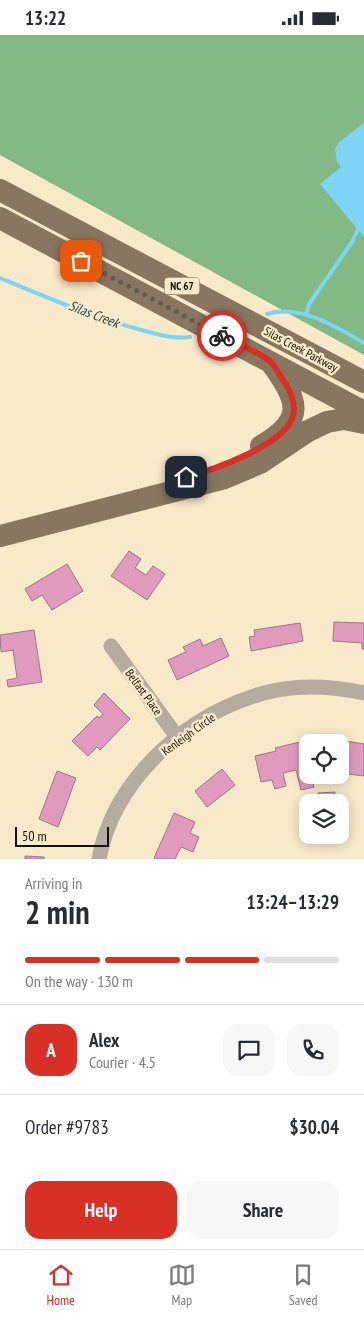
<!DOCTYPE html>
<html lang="en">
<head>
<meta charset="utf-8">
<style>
	body { margin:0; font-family:"PT Sans Narrow",sans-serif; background:#f7f7f7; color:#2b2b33; height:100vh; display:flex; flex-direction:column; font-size:19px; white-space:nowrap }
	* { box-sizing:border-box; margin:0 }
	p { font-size:16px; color:#7c7c81 }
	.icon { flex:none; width:28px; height:28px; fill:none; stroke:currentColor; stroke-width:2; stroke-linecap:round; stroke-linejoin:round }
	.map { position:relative; height:824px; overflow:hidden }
	.drawer { display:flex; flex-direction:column; background:#fff; flex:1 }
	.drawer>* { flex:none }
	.fabs { position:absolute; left:299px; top:699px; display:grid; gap:10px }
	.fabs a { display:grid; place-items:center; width:50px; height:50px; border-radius:10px; background:#fff; box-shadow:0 2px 12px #0003; font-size:25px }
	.scale { position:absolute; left:15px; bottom:12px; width:94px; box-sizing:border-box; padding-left:5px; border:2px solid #161006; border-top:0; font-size:14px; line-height:18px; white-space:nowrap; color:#161006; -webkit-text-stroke:4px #f8e9c9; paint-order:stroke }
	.pin { position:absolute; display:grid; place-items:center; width:42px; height:42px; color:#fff; margin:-21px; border-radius:10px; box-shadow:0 2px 8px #0006 }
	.courier { position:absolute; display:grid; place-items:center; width:50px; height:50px; margin:-25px; border:4px solid #d93025; border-radius:50%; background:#fff; color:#222; box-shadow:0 1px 6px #0007 }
	.headline em { font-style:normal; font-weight:700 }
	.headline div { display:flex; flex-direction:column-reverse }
	.headline { display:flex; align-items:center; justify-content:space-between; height:85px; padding:0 25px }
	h1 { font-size:32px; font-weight:700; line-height:38px }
	.bar { display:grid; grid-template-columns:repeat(4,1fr); gap:8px 5px; align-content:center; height:60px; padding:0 25px }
	.bar i { height:6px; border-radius:4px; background:#e1e1e2 }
	.bar .selected { background:#d93025 }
	.bar p { grid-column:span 4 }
	.line { display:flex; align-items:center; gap:12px; padding:0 25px; border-top:1px solid #e1e1e2 }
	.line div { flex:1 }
	.round { display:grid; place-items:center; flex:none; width:52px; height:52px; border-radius:15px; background:#f7f7f7 }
	.cta { display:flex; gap:10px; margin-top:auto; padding:10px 25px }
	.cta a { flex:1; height:58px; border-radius:15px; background:#d93025; color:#fff; font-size:20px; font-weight:700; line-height:58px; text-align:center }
	.cta a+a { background:#f7f7f7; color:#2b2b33 }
	.status { display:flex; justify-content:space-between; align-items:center; height:35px; padding:0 25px; background:#fff; direction:ltr }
	.status svg { height:14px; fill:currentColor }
	.dock { display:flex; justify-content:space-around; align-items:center; height:70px; border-top:1px solid #e1e1e2; background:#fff; font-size:14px; color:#7c7c81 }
	.dock a { display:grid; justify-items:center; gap:2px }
	.dock .selected { color:#d93025 }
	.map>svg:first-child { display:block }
	.forest { fill:#82b985 }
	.water { fill:#7ed4f4 }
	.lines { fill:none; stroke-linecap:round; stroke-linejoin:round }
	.stream { stroke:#7ed4f4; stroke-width:4 }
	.building { fill:#e09abe; stroke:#997989 }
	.street { stroke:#b6ab9f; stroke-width:15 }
	.primary { stroke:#897661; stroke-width:22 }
	.done { stroke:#655c4a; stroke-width:5; stroke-dasharray:0 9 }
	.route { stroke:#d93025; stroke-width:6 }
	.labels { text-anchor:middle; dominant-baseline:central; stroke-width:5; stroke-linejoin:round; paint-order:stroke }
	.shield { fill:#f8e9c9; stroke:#5a5140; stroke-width:1 }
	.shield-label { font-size:11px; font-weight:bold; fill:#161006 }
	.street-label { font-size:12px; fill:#161006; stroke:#f8e9c9 }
	.water-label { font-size:14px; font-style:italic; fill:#244a58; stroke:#f8e9c9 }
</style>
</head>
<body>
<div class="status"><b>13:22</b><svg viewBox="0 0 49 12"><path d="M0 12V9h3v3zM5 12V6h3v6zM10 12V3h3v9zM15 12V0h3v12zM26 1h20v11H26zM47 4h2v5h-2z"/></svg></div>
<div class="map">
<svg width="364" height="824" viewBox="0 0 364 824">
	<rect width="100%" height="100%" fill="#f8e9c9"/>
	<path class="forest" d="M0 0H364V320L0 120Z"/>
	<path class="water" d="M364 88V202L320 149 341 132 337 127 335 114 339 107Z"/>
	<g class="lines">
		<path class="stream" d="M0 243C48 263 95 283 145 296 161 300 173 304 190 302
			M267 279C300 269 337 292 364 308
			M306 280 309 269 352 207 364 182"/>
	</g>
	<path class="building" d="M129 516 141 524 135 533 146 540 153 531 165 539 147 565 111 541Z
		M67 529 83 556 52 575 42 560 32 566 25 554Z
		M334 587 364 588V614H362V608L333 606Z
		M300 588 303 606 251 616 249 602 255 601 254 595Z
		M34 595 42 647 8 652 7 645 17 643 13 615 1 617 0 600Z
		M221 603 229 621 177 645 168 625 186 617 183 612 200 604 203 611Z
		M104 658 130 684 100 715 97 712 88 721 72 706 97 681 99 683 103 679 94 670Z
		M340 705 364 709V741L340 738Z
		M304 706 308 723V740H311L314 752 301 755 296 735 283 738 286 751 275 754 272 745 261 747 255 721 276 716 275 713Z
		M222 734 235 750 207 772 195 756Z
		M57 736 76 743 58 792 39 784Z
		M335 757V768H318V758Z
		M174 778 195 787 190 798 199 802 193 817 181 812 175 824H156L154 823Z
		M25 821 44 822V824H25Z"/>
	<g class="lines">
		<path class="street" d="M111 611 178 703
			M99 824C113 748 180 686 251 662 288 649 327 650 364 658"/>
		<path class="primary" d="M0 155 364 347
			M0 183 364 377
			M261 411C306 385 299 366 272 329
			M0 501 225 443 260 428 308 396 327 387 344 384 364 388"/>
	</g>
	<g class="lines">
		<path class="done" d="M81 226 222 301"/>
		<path class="route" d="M186 442C213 435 281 411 292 384 297 371 291 356 283 345 279 339 275 331 270 326 257 316 237 309 222 301"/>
	</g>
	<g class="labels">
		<rect class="shield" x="164.5" y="242.5" width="35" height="17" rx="4"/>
		<g class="shield-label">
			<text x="182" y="251">NC 67</text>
		</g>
		<g class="street-label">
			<text transform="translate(301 314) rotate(28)">Silas Creek Parkway</text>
			<text transform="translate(144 657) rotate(54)">Belfast Place</text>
			<text transform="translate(188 699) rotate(-36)">Kenleigh Circle</text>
		</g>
		<g class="water-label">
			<text transform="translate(94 279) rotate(21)">Silas Creek</text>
		</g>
	</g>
</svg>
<div class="fabs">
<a><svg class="icon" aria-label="locate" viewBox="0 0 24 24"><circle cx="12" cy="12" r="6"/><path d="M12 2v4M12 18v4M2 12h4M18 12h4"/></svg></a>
<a><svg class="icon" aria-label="layers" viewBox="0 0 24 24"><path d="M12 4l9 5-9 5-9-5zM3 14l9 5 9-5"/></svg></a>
</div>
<div class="scale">50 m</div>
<div class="pin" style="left:81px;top:226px;background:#ea580c"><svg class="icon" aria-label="bag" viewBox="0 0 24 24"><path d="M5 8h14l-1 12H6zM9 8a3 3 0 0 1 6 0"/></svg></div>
<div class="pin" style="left:186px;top:442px;background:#1f2937"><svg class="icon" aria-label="home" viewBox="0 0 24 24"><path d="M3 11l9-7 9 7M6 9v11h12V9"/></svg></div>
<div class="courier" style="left:222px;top:301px"><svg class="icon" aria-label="bike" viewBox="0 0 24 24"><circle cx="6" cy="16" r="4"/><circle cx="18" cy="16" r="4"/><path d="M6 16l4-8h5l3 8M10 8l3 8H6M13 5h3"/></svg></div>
</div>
<section class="drawer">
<div class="headline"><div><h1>2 min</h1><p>Arriving in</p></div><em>13:24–13:29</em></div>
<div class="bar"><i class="selected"></i><i class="selected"></i><i class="selected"></i><i></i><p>On the way · 130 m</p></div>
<div class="line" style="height:90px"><b class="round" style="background:#d93025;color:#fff">A</b><div><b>Alex</b><p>Courier · 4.5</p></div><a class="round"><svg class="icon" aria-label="chat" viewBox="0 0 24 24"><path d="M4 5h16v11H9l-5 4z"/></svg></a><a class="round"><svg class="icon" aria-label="phone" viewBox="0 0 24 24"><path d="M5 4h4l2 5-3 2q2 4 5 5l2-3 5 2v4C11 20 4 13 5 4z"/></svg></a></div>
<div class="line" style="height:65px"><div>Order #9783</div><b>$30.04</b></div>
<div class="cta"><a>Help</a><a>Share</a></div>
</section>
<nav class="dock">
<a class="selected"><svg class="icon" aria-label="home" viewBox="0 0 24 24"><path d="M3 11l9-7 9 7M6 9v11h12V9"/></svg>Home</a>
<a><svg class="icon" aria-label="map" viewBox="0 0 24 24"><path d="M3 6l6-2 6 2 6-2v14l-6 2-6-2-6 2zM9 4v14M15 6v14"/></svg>Map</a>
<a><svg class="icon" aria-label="saved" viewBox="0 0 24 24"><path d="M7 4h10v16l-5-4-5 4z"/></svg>Saved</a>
</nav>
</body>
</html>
